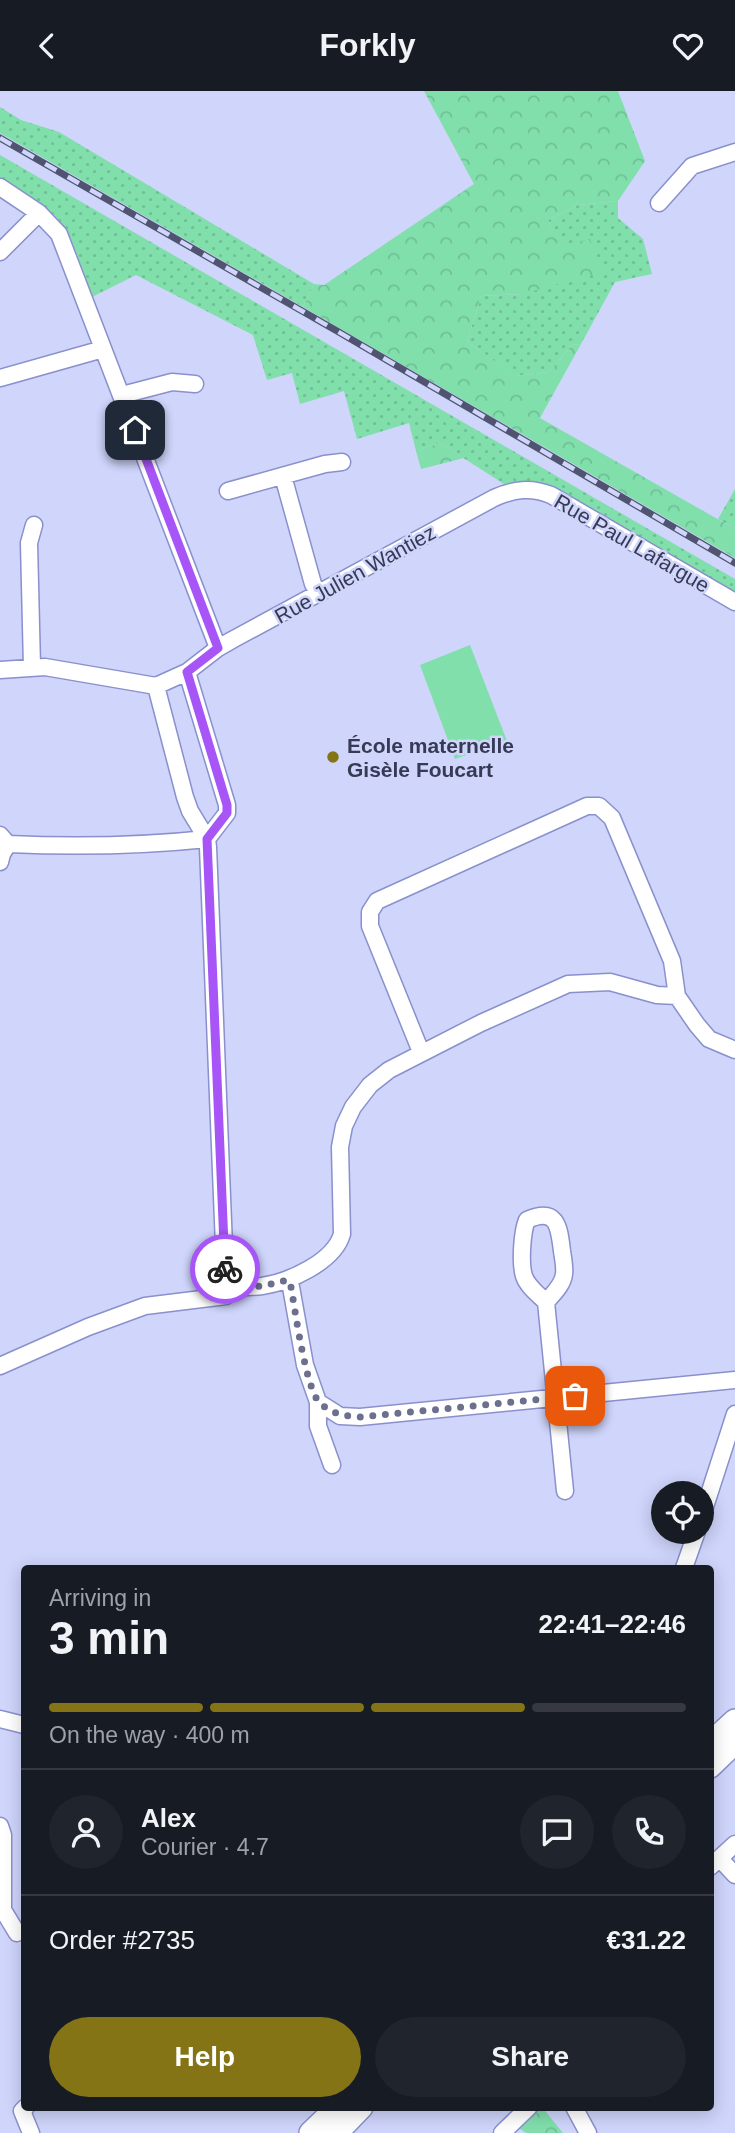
<!DOCTYPE html>
<html lang="en">
<head>
<meta charset="utf-8">
<style>
	body { margin:0; font-family:Helvetica,sans-serif; background:#20242c; color:#f1f3f6; height:100vh; display:flex; flex-direction:column; font-size:26px; white-space:nowrap }
	* { box-sizing:border-box; margin:0 }
	p { font-size:23px; color:#9ea1a6 }
	.icon { flex:none; width:38px; height:38px; fill:none; stroke:currentColor; stroke-width:2; stroke-linecap:round; stroke-linejoin:round }
	.map { position:relative; flex:1; overflow:hidden }
	.drawer { position:absolute; left:21px; top:1474px; width:693px; height:546px; display:flex; flex-direction:column; background:#171b24; border-radius:7px; box-shadow:0 4px 18px #0003 }
	.drawer>* { flex:none }
	.tools { position:absolute; left:651px; top:1390px; display:grid; gap:14px }
	.tools a { display:grid; place-items:center; width:63px; height:63px; border-radius:50%; background:#171b24; box-shadow:0 4px 18px #0003; font-size:35px }
	.pin { position:absolute; display:grid; place-items:center; width:60px; height:60px; color:#fff; margin:-30px; border-radius:14px; box-shadow:0 4px 10px #0006 }
	.courier { position:absolute; display:grid; place-items:center; width:70px; height:70px; margin:-35px; border:5px solid #a855f7; border-radius:50%; background:#fff; color:#222; box-shadow:0 2px 9px #0007 }
	.headline em { font-style:normal; font-weight:800 }
	.headline div { display:flex; flex-direction:column-reverse }
	.headline { display:flex; align-items:center; justify-content:space-between; height:119px; padding:0 28px }
	h1 { font-size:46px; font-weight:800; line-height:52px }
	.bar { display:grid; grid-template-columns:repeat(4,1fr); gap:10px 7px; align-content:center; height:84px; padding:0 28px }
	.bar i { height:9px; border-radius:5px; background:#363941 }
	.bar .on { background:#847416 }
	.bar p { grid-column:span 4 }
	.line { display:flex; align-items:center; gap:18px; padding:0 28px; border-top:2px solid #363941 }
	.line div { flex:1 }
	.round { display:grid; place-items:center; flex:none; width:74px; height:74px; border-radius:37px; background:#20242c }
	.action { display:flex; gap:14px; margin-top:auto; padding:14px 28px }
	.action a { flex:1; height:80px; border-radius:42px; background:#847416; color:#fff; font-size:28px; font-weight:800; line-height:80px; text-align:center }
	.action a+a { background:#20242c; color:#f1f3f6 }
	header { display:flex; justify-content:space-between; align-items:center; height:91px; padding:0 28px; background:#171b24; font-size:32px; font-weight:800 }
	.map>svg:first-child { display:block }
	.grass { fill:url(#grass-dots) }
	.forest { fill:url(#forest-crowns) }
	.green { fill:#81dfac }
	.lines { fill:none; stroke-linecap:round; stroke-linejoin:round }
	.minor-casing { stroke:#8990cc; stroke-width:19 }
	.secondary-casing { stroke:#8990cc; stroke-width:26 }
	.minor { stroke:#fff; stroke-width:16 }
	.secondary { stroke:#fff; stroke-width:23 }
	.rail-casing { stroke:#505470; stroke-width:7 }
	.rail { stroke:#cfd5fb; stroke-width:4.5; stroke-dasharray:13; stroke-linecap:butt }
	.done { stroke:#6c708e; stroke-width:7; stroke-dasharray:0 12.6 }
	.route { stroke:#a855f7; stroke-width:9 }
	.poi-dot { fill:#847416; stroke:#cfd5fb; stroke-width:2.5 }
	.labels { text-anchor:middle; dominant-baseline:central; stroke-width:5; stroke-linejoin:round; paint-order:stroke }
	.street-label { font-size:21px; fill:#373a54; stroke:#cfd5fb }
	.poi-label { font-size:21px; font-weight:bold; fill:#373a54; stroke:#cfd5fb; text-anchor:start }
</style>
</head>
<body>
<header><svg class="icon" aria-label="back" viewBox="0 0 24 24"><path d="M15 5l-7 7 7 7"/></svg>Forkly<svg class="icon" aria-label="heart" viewBox="0 0 24 24"><path d="M12 20l-8-8c-3-5 5-10 8-4 3-6 11-1 8 4z"/></svg></header>
<div class="map">
<svg width="735" height="2042" viewBox="0 0 735 2042">
	<defs>
		<pattern id="grass-dots" width="8" height="8" patternUnits="userSpaceOnUse" patternTransform="scale(1.75)"><rect width="8" height="8" fill="#81dfac"/><path d="M2 2h.1M6 6h.1" fill="none" stroke="#70c096" stroke-width="1.8" stroke-linecap="round"/></pattern>
		<pattern id="forest-crowns" width="20" height="18" patternUnits="userSpaceOnUse" patternTransform="scale(1.75)"><rect width="20" height="18" fill="#81dfac"/><path d="M2 6a3 3 0 1 1 6 0M12 15a3 3 0 1 1 6 0" fill="none" stroke="#70c096"/></pattern>
	</defs>
	<rect width="100%" height="100%" fill="#cfd5fb"/>
	<path class="grass" d="M0 16 21 29 59 41 314 193 303 216 0 42Z
		M0 64 735 488V502L556 397 532 391 504 393 440 352 416 360 409 332 357 348 344 300 300 313 292 282 267 289 253 244 136 184 92 206C85 187 79 167 71 148 58 119 27 103 0 88Z
		M618 110V127L643 148 652 183 615 191 581 253 572 254 549 281 516 285 467 251 481 205 522 203 560 156 548 129 578 114Z
		M735 398V438L718 428Z"/>
	<path class="forest" d="M424 0H618L645 70 618 110 578 114 548 129 560 155 590 148 602 181 522 203 481 205 467 251 517 285 549 281 572 254 581 253 540 327 735 438V467L303 216 314 193 324 194 474 93Z
		M440 352 464 367 421 378 416 360Z
		M537 2016H542L563 2042H526L518 2036Z"/>
	<path class="green" d="M470 554 507 650 455 668 420 574Z"/>
	<g class="lines">
		<g class="minor-casing">
			<path id="minor" d="M0 96 39 122 59 143 218 557
				M659 112 692 75 735 61
				M0 161 39 122
				M0 287 103 258
				M122 304 172 291 195 293
				M283 385 313 493 319 503
				M228 400 325 373 342 371
				M32 576 29 452 34 434
				M0 579 45 576 156 595
				M187 581 218 557 232 549 494 407C514 398 531 396 551 404L735 511
				M0 744 8 753C74 756 141 755 207 748
				M207 748 227 722V714L187 581 156 595 185 706 190 720 207 748 208 756 226 1205
				M0 771 2 763 8 753
				M421 961 370 835V821L377 810 587 715H599L612 727 672 870 677 905
				M288 1189 291 1196 305 1274 318 1311V1335L332 1374
				M546 1211C553 1203 563 1194 564 1183 565 1176 563 1167 562 1160 559 1135 557 1116 527 1129 522 1141 520 1172 524 1185 527 1195 539 1204 546 1211L565 1400
				M0 1275 88 1236 145 1215 226 1205C240 1194 246 1197 262 1195 289 1191 334 1171 342 1143L340 1056 344 1035 353 1016 370 994 389 979 481 932 568 893 610 891 657 904 677 905 697 934 709 948 735 959
				M318 1311 340 1325 360 1326 735 1289
				M702 1425 735 1323
				M684 1477 697 1440
				M0 1628 24 1634
				M0 1735 3 1744V1819L17 1842
				M720 1768 735 1784
				M710 1776 735 1753
				M26 2016 22 2020 31 2042
				M574 2016 588 2042
				M502 2042 529 2016"/>
		</g>
		<g class="secondary-casing">
			<path id="secondary" d="M710 1653 735 1630
				M710 1675 735 1651
				M311 2042 338 2016
				M336 2042 361 2016"/>
		</g>
		<use href="#minor" class="minor"/>
		<use href="#secondary" class="secondary"/>
		<g class="rail-casing">
			<path id="rail" d="M0 47 337 240 735 472"/>
		</g>
		<use href="#rail" class="rail"/>
	</g>
	<g class="lines">
		<path class="done" d="M225 1178 226 1205 237 1196 262 1195 288 1189 291 1196C295 1218 306 1300 320 1312 332 1323 344 1325 360 1326L575 1305"/>
		<path class="route" d="M135 339 218 557 187 581 227 714V722L207 748 225 1178"/>
	</g>
	<circle class="poi-dot" cx="333" cy="666" r="7"/>
	<g class="labels">
		<g class="street-label">
			<text transform="translate(632 452) rotate(30)">Rue Paul Lafargue</text>
			<text transform="translate(355 483) rotate(-29)">Rue Julien Wantiez</text>
		</g>
		<g class="poi-label">
			<text x="347" y="654">École maternelle<tspan x="347" dy="24">Gisèle Foucart</tspan></text>
		</g>
	</g>
</svg>
<div class="tools">
<a><svg class="icon" aria-label="locate" viewBox="0 0 24 24"><circle cx="12" cy="12" r="6"/><path d="M12 2v4M12 18v4M2 12h4M18 12h4"/></svg></a>
</div>
<div class="pin" style="left:575px;top:1305px;background:#ea580c"><svg class="icon" aria-label="bag" viewBox="0 0 24 24"><path d="M5 8h14l-1 12H6zM9 8a3 3 0 0 1 6 0"/></svg></div>
<div class="pin" style="left:135px;top:339px;background:#1f2937"><svg class="icon" aria-label="home" viewBox="0 0 24 24"><path d="M3 11l9-7 9 7M6 9v11h12V9"/></svg></div>
<div class="courier" style="left:225px;top:1178px"><svg class="icon" aria-label="bike" viewBox="0 0 24 24"><circle cx="6" cy="16" r="4"/><circle cx="18" cy="16" r="4"/><path d="M6 16l4-8h5l3 8M10 8l3 8H6M13 5h3"/></svg></div>
<section class="drawer">
<div class="headline"><div><h1>3 min</h1><p>Arriving in</p></div><em>22:41–22:46</em></div>
<div class="bar"><i class="on"></i><i class="on"></i><i class="on"></i><i></i><p>On the way · 400 m</p></div>
<div class="line" style="height:126px"><a class="round"><svg class="icon" aria-label="person" viewBox="0 0 24 24"><circle cx="12" cy="8" r="4"/><path d="M4 21q1-7 8-7t8 7"/></svg></a><div><b>Alex</b><p>Courier · 4.7</p></div><a class="round"><svg class="icon" aria-label="chat" viewBox="0 0 24 24"><path d="M4 5h16v11H9l-5 4z"/></svg></a><a class="round"><svg class="icon" aria-label="phone" viewBox="0 0 24 24"><path d="M5 4h4l2 5-3 2q2 4 5 5l2-3 5 2v4C11 20 4 13 5 4z"/></svg></a></div>
<div class="line" style="height:91px"><div>Order #2735</div><b>€31.22</b></div>
<div class="action"><a>Help</a><a>Share</a></div>
</section>
</div>
</body>
</html>
